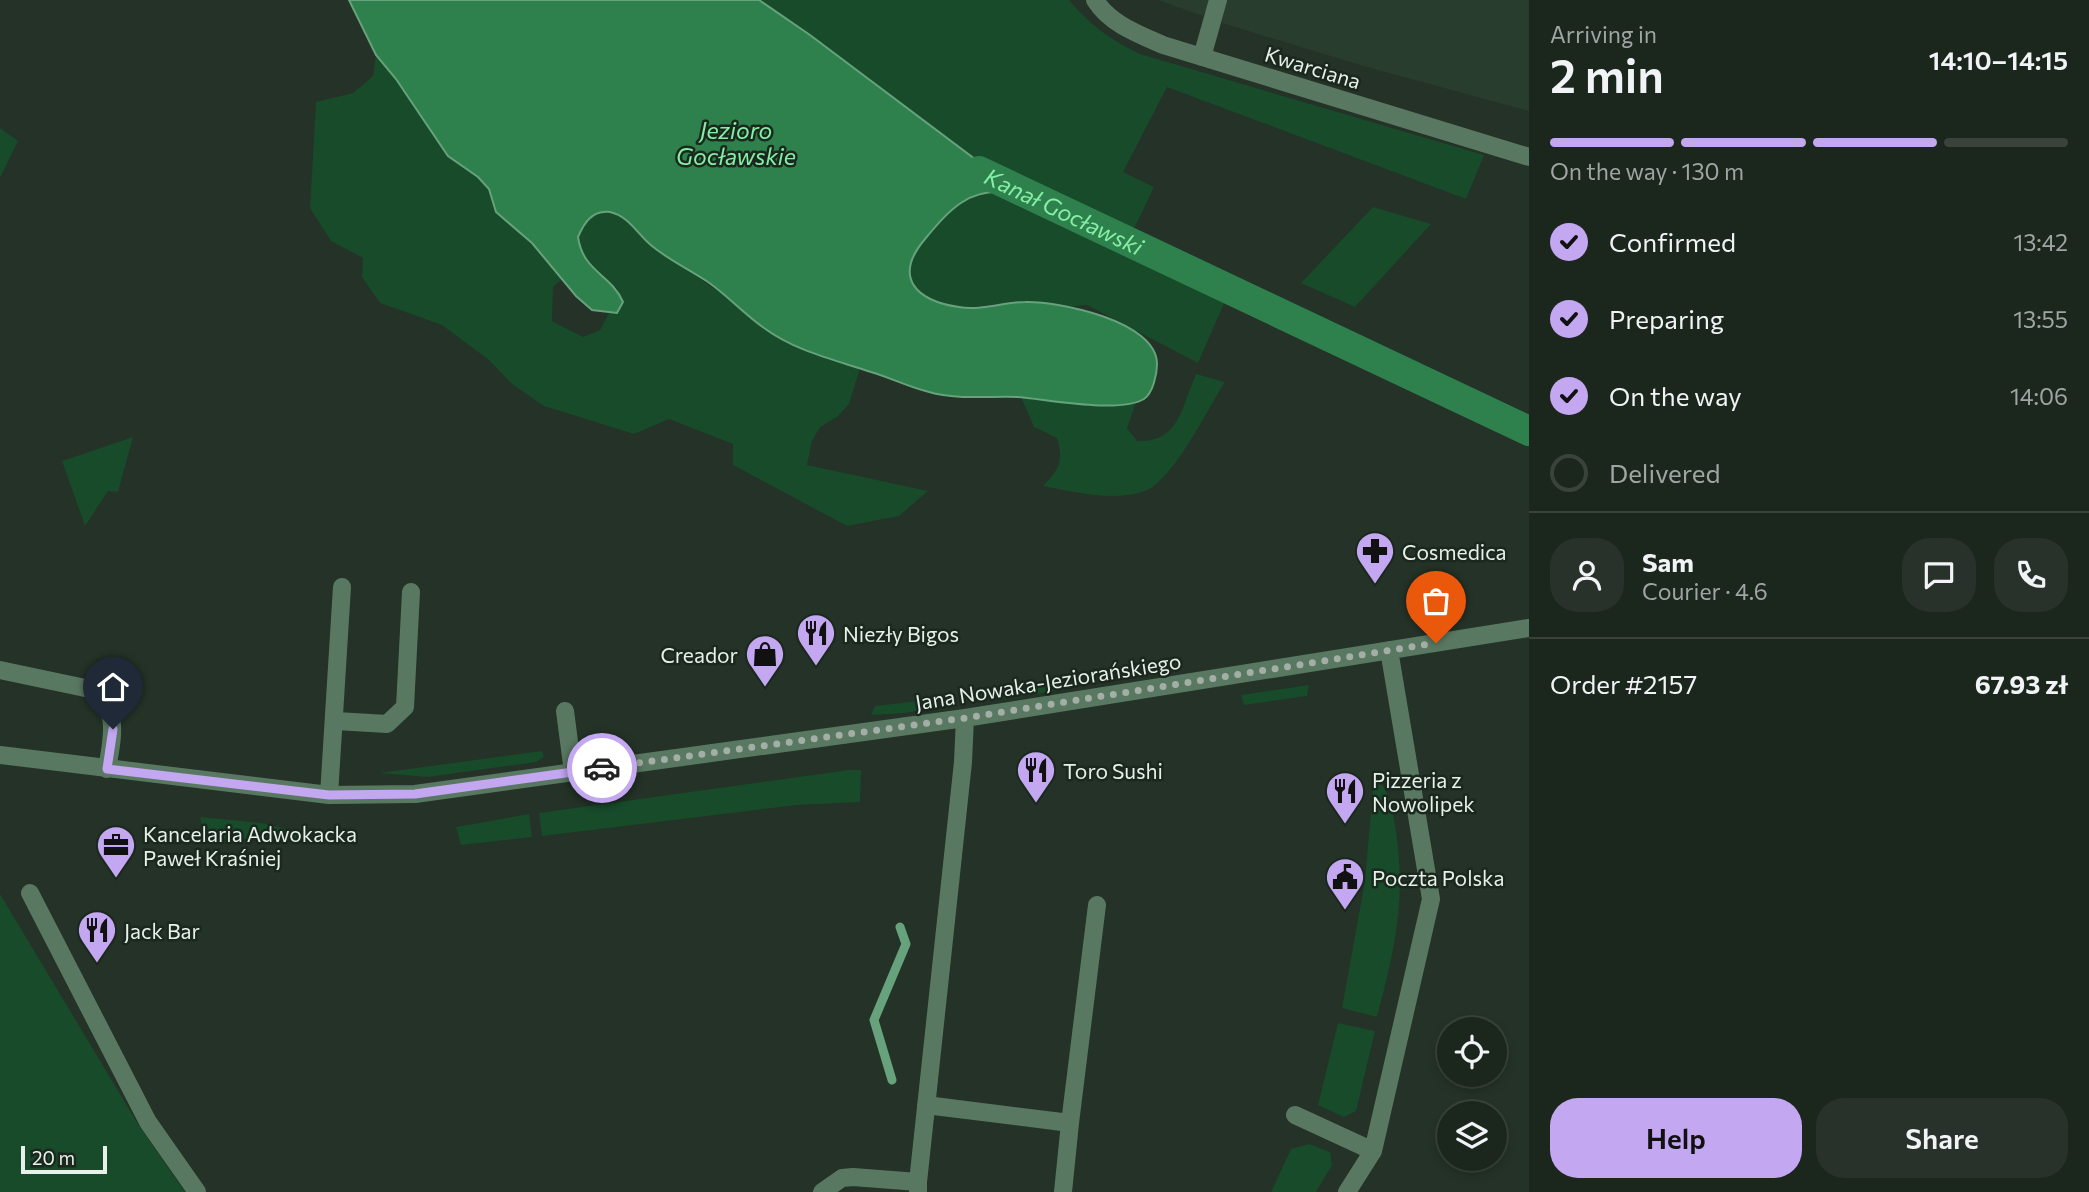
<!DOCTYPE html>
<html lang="en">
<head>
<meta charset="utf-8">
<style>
	body { margin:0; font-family:Commissioner,sans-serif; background:#28322a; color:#f1f3f6; height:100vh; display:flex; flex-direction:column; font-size:26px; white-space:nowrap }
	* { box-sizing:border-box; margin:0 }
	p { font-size:23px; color:#a0a5a4 }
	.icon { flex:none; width:38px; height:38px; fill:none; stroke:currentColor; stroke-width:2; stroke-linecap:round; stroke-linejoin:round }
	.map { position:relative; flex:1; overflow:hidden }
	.details { display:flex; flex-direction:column; background:#1b261d; width:560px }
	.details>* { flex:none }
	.tools { position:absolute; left:1437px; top:1017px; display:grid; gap:14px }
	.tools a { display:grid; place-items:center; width:70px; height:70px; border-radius:50%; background:#1b261d; box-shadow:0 4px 10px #0003,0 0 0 2px #39433b; font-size:35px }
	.scale { position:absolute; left:21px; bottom:18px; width:86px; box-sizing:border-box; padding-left:7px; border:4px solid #e7f0e9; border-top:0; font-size:19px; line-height:24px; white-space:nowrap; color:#e7f0e9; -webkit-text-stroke:5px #1a281e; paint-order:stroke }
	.pin { position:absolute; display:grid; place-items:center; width:60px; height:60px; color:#fff; margin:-72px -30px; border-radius:50% 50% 50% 0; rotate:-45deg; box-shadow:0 0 7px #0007 }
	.pin .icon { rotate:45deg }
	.courier { position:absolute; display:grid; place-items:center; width:70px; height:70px; margin:-35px; border:5px solid #c4a7f1; border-radius:50%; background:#fff; color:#222; box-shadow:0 2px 9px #0007 }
	.headline em { font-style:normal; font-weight:600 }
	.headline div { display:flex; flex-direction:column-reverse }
	.headline { display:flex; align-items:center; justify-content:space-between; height:119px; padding:0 21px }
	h1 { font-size:46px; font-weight:600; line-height:52px }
	.bar { display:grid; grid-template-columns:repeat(4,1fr); gap:10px 7px; align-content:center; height:84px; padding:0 21px }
	.bar i { height:9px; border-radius:5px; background:#39433b }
	.bar .selected { background:#c4a7f1 }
	.bar p { grid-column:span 4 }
	.line { display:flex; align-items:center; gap:18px; padding:0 21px; border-top:2px solid #39433b }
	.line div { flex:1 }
	.round { display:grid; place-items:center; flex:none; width:74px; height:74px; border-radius:28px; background:#28322a }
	ol { padding:0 21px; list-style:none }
	li { display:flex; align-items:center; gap:21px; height:77px }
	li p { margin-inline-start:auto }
	li .icon { padding:7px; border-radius:50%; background:#c4a7f1; color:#111; stroke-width:4 }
	li:last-child { color:#a0a5a4 }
	li i { width:38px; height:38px; border:4px solid #39433b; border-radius:50% }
	.cta { display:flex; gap:14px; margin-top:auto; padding:14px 21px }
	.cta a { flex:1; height:80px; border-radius:28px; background:#c4a7f1; color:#111; font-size:28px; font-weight:600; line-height:80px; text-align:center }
	.cta a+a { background:#28322a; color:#f1f3f6 }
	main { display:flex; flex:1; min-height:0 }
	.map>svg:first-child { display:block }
	.built { fill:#293d2e }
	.green { fill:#174b2a }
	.water { fill:#2e804c; stroke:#66a27b; stroke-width:2 }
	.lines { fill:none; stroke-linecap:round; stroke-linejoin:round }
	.stream { stroke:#66a27b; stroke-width:9 }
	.canal { stroke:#2e804c; stroke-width:30 }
	.minor { stroke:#597861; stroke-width:18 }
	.done { stroke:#a3aea5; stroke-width:7; stroke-dasharray:0 12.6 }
	.route { stroke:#c4a7f1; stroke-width:9 }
	.labels { text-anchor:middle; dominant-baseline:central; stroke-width:5; stroke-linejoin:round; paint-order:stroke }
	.street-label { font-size:21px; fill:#e7f0e9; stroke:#1a281e }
	.poi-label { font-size:21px; fill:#e7f0e9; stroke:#1a281e; text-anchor:start }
	.water-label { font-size:23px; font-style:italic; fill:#84efa5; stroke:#1a281e }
</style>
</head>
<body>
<main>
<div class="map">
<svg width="1529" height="1192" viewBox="0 0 1529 1192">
	<rect width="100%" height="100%" fill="#243227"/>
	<path class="built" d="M1158 0H1529V111L1367 67 1222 23 1223 17 1205 12 1203 16Z"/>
	<path class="green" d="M759 0H1069C1090 25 1111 40 1140 54L1484 155 1466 199 1167 87 1123 172 1154 187 1132 233 983 165 810 35Z
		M376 55 396 79 448 156 478 177 489 189 496 212 532 243 562 279 553 287 552 321 583 337 600 330 609 313H617V288C597 274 582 262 578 237L585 222 596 213 611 212 628 221 652 246 805 350 860 368 849 404 837 417 820 427 812 441 807 465 928 491 899 516 847 526 733 465V444L669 419 634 434 544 406 512 384 489 360 442 325 380 303 362 277 363 258 331 241 310 208 316 102 353 93 373 76Z
		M0 128 18 141 0 178Z
		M995 190 1011 193 1226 299 1198 363 1087 305 1065 307 1028 301 963 308 930 301 911 283 907 270 915 251 955 204 973 194Z
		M1373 207 1431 224 1355 307 1301 283Z
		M1196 374 1225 382C1208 408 1174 480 1145 491 1115 502 1073 492 1043 486 1059 469 1064 462 1057 438L1034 427 1021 397 1104 405 1136 402 1127 428 1137 441C1179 443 1181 408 1196 374Z
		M133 437 118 492 108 491 85 526 62 461Z
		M1107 677C1087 686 988 707 971 696Z
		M1309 685 1307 696 1244 705 1241 695Z
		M935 699C925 716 889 713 871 715L875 706Z
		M542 751 544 757 536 762 428 777 379 773Z
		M849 770H861L860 802 797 805 542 836 539 813Z
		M1374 777C1390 790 1392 806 1395 825 1407 896 1395 949 1377 1017L1342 1008 1365 881Z
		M529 814 532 837 461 845 456 827Z
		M200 817 261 823 304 833 299 840 205 838Z
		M0 894 138 1124 185 1192H0Z
		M1338 1023 1375 1031 1356 1111 1344 1117 1318 1105Z
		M1309 1144 1330 1152 1332 1165 1316 1192H1271L1291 1149Z"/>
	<path class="water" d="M349 0H759L810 35 983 165 1017 179 1011 193C970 186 949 210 925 239 892 278 917 301 959 307 980 311 1004 302 1025 302 1058 301 1157 321 1157 364 1157 374 1153 393 1144 399 1119 414 1046 399 1017 397 989 396 956 400 929 392 909 387 891 378 871 372 835 360 795 351 764 328 744 314 728 296 708 282 690 270 669 260 652 246 638 235 629 216 610 212 592 210 584 223 578 237 583 272 611 274 623 302L617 313 592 310 576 296 532 243 496 212 489 189 478 177 448 156 396 79 376 55Z"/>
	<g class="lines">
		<path class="stream" d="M892 1080 874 1020 906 944 900 927"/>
		<path class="canal" id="s1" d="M979 171 1529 431"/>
		<path class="minor" d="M1095 0C1110 24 1138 34 1163 45L1529 157
			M1202 57 1218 0
			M0 670 90 689C121 709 112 738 107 769
			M565 711 573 772
			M336 721 387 724 405 707 411 592
			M0 755 329 795 415 794 965 718 1529 628
			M329 795 342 587
			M30 893 148 1122 197 1192
			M926 1105 1070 1123 1097 905
			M1295 1115 1373 1151
			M918 1182 963 762 965 718
			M822 1192 842 1178 853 1177 918 1182V1192
			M1063 1192 1070 1123
			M1347 1192 1373 1151 1431 899 1389 650"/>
	</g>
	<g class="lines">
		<path class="done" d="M602 768 965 718 1436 643"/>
		<path class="route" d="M113 729 107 769 329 795 415 794 602 768"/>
	</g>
	<defs>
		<g id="pharmacy-pin" transform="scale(2.0125)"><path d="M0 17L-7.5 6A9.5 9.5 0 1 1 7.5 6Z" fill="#c4a7f1" stroke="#1a281e"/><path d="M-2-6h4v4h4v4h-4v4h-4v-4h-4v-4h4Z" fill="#111"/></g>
		<g id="restaurant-pin" transform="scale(2.0125)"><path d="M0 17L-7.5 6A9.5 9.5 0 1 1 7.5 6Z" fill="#c4a7f1" stroke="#1a281e"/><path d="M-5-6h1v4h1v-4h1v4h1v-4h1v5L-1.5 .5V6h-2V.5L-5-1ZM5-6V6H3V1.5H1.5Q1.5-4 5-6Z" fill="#111"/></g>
		<g id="shop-pin" transform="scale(2.0125)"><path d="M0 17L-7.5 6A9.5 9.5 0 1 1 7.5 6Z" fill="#c4a7f1" stroke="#1a281e"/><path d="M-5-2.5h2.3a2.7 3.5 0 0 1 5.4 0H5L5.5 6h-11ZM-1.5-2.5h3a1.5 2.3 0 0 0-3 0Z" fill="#111"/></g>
		<g id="office-pin" transform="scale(2.0125)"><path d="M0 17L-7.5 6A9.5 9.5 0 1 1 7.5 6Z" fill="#c4a7f1" stroke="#1a281e"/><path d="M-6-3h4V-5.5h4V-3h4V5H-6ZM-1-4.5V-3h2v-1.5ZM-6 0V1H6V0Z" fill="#111"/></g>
		<g id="civic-pin" transform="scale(2.0125)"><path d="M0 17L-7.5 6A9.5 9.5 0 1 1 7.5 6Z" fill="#c4a7f1" stroke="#1a281e"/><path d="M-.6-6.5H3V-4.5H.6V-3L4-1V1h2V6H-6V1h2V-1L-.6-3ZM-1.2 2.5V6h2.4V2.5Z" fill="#111"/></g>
	</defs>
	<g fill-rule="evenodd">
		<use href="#pharmacy-pin" x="1375" y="551"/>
		<use href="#restaurant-pin" x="816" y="633"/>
		<use href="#shop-pin" x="765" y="654"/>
		<use href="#restaurant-pin" x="1036" y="770"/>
		<use href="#restaurant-pin" x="1345" y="791"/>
		<use href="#office-pin" x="116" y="845"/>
		<use href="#civic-pin" x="1345" y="877"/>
		<use href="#restaurant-pin" x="97" y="930"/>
	</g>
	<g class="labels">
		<g class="street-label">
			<text transform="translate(1313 67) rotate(17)">Kwarciana</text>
			<text transform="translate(1048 681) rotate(-9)">Jana Nowaka-Jeziorańskiego</text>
		</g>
		<g class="poi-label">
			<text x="1402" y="551">Cosmedica</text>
			<text x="843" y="633">Niezły Bigos</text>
			<text x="738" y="654" text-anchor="end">Creador</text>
			<text x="1063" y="770">Toro Sushi</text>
			<text x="1372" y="779">Pizzeria z<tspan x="1372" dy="24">Nowolipek</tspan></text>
			<text x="143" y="833">Kancelaria Adwokacka<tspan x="143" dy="24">Paweł Kraśniej</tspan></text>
			<text x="1372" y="877">Poczta Polska</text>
			<text x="124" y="930">Jack Bar</text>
		</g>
		<g class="water-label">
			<text x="736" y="130">Jezioro<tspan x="736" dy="26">Gocławskie</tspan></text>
			<text stroke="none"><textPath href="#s1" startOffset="94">Kanał Gocławski</textPath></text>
		</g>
	</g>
</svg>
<div class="tools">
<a><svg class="icon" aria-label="locate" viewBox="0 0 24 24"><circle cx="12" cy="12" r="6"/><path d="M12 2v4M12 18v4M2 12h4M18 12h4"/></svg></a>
<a><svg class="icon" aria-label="layers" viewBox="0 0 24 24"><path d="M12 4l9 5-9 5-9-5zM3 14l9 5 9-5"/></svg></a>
</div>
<div class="scale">20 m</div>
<div class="pin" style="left:1436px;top:643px;background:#ea580c"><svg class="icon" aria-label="bag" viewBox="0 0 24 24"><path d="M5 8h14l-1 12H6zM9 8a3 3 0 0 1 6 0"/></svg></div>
<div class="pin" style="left:113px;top:729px;background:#1f2937"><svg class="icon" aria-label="home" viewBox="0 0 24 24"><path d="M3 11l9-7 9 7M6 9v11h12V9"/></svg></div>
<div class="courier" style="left:602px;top:768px"><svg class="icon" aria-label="car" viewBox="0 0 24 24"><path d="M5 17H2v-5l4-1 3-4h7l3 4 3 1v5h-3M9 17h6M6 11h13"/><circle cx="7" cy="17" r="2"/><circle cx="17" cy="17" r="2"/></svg></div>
</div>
<section class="details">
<div class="headline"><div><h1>2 min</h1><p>Arriving in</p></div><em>14:10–14:15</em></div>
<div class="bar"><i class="selected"></i><i class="selected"></i><i class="selected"></i><i></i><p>On the way · 130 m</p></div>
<ol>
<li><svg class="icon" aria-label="check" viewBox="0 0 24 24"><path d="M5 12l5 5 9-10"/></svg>Confirmed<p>13:42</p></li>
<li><svg class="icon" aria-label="check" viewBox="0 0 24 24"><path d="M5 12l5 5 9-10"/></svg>Preparing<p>13:55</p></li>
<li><svg class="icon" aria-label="check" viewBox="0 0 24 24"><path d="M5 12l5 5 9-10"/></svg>On the way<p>14:06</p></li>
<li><i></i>Delivered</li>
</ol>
<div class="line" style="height:126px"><a class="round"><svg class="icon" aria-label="person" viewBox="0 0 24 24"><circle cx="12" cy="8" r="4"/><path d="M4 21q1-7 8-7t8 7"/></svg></a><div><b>Sam</b><p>Courier · 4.6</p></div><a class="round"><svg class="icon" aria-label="chat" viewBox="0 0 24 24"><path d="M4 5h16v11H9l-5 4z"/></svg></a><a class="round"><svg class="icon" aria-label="phone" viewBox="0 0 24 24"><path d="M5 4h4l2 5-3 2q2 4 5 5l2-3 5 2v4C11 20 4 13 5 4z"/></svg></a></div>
<div class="line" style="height:91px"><div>Order #2157</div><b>67.93 zł</b></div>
<div class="cta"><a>Help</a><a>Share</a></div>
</section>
</main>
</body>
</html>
